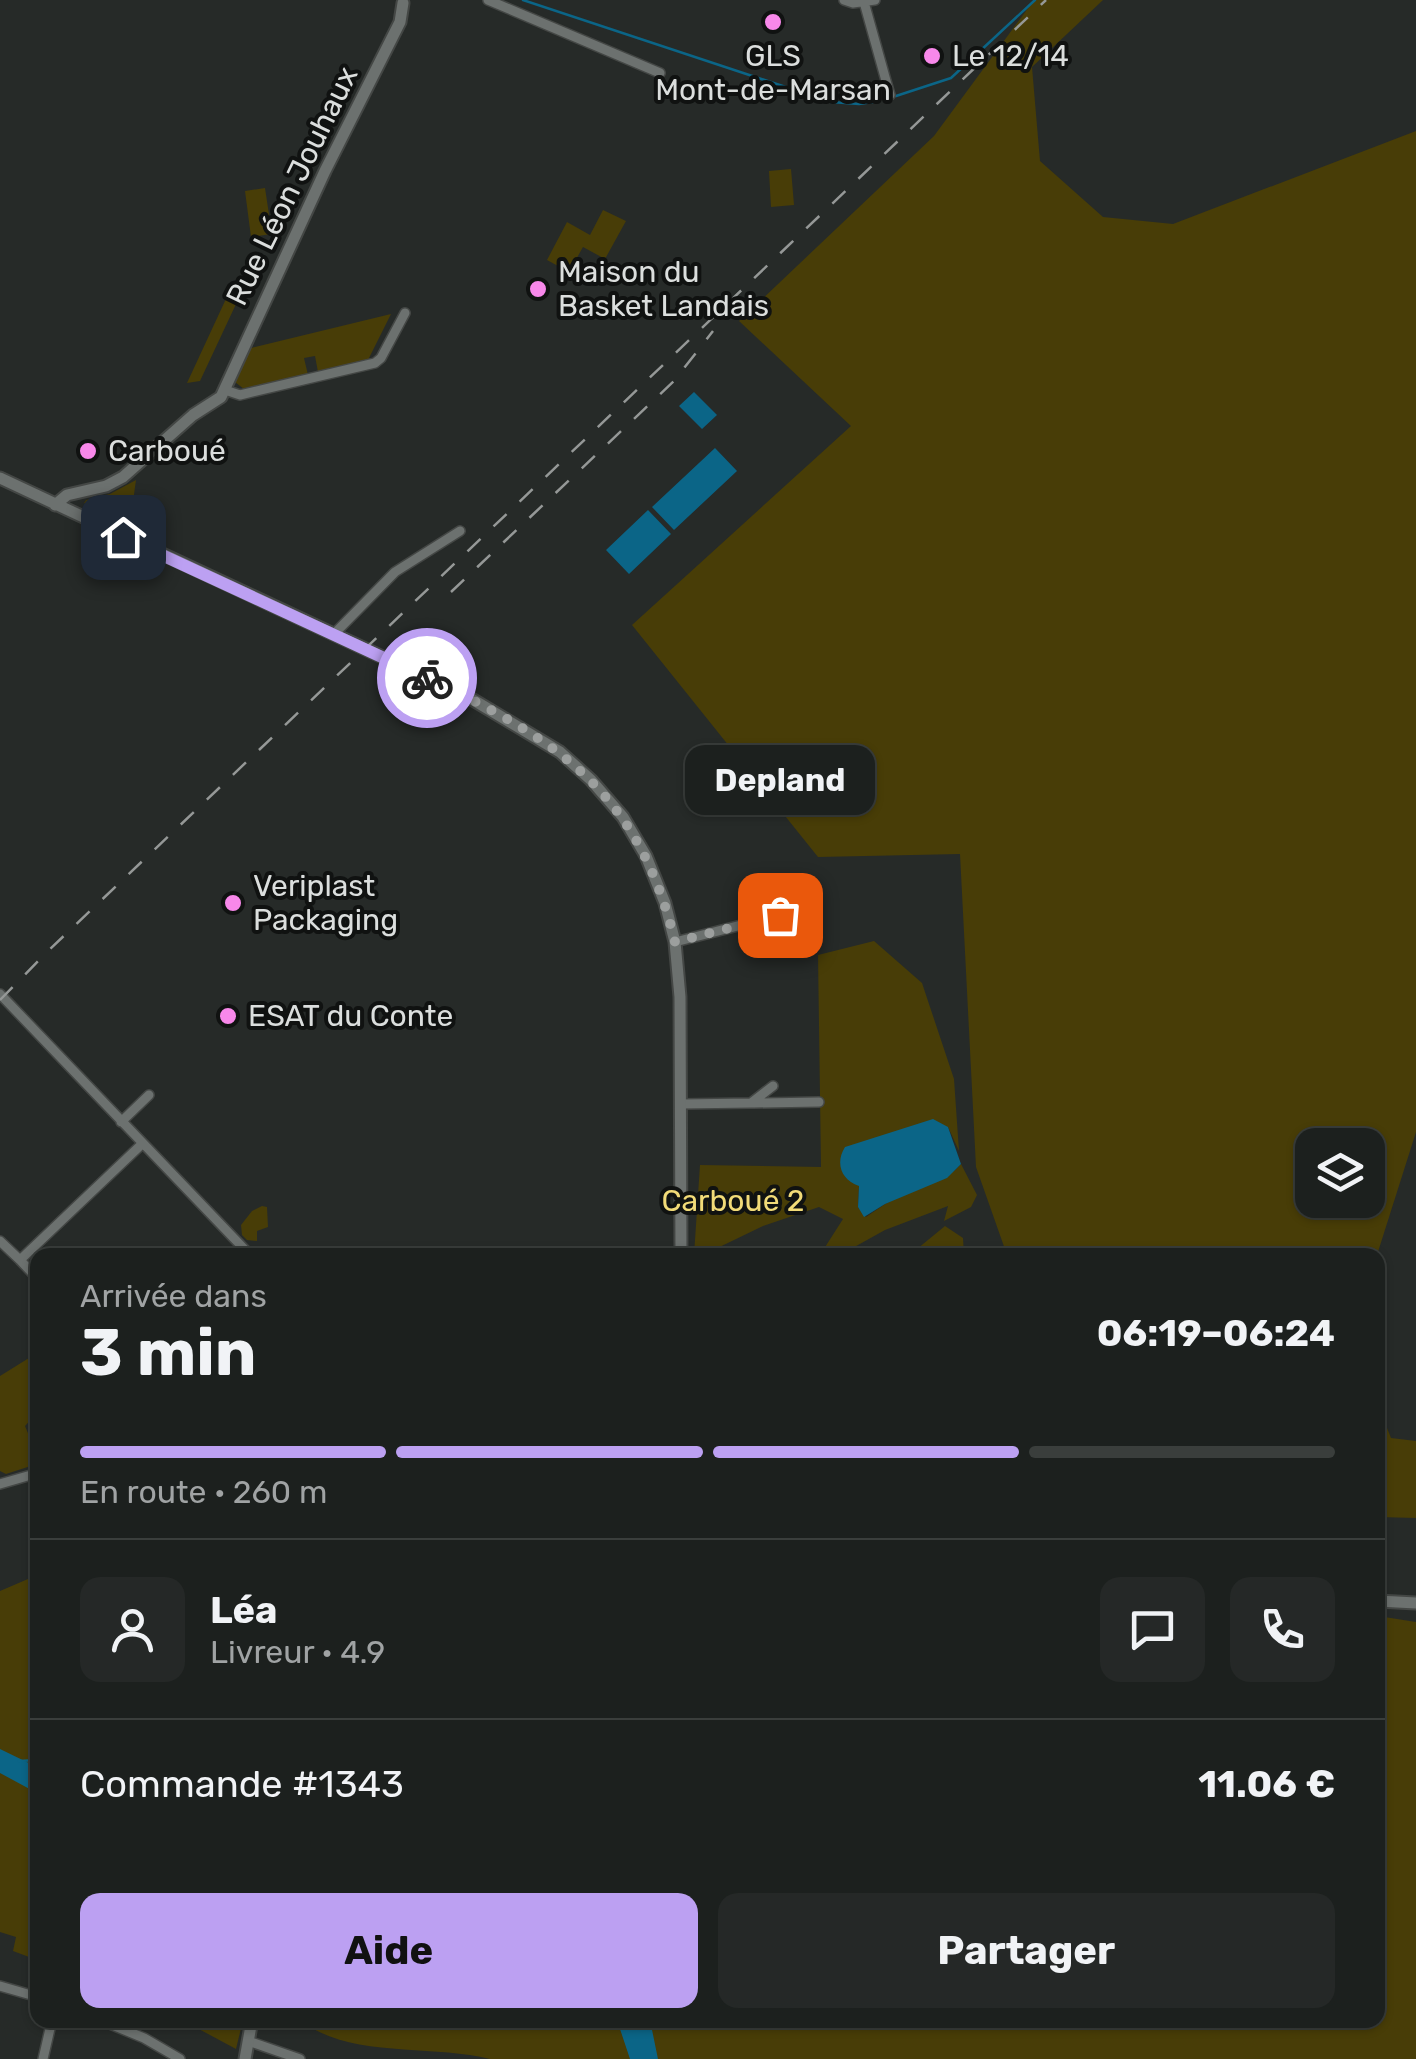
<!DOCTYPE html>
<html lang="fr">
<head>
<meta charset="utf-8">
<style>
	body { margin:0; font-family:Rubik,sans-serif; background:#252827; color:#f1f3f6; height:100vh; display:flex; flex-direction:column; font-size:38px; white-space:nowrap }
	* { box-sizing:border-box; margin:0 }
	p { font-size:32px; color:#a0a3a4 }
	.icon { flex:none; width:55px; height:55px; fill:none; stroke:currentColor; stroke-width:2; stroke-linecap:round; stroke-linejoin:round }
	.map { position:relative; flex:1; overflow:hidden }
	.details { position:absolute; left:30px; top:1248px; width:1355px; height:780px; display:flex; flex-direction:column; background:#1c201e; border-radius:20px; box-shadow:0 2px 8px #0004,0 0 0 2px #3a3e3c }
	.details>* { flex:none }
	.buttons { position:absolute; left:1295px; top:1128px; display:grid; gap:20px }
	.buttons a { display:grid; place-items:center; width:90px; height:90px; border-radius:20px; background:#1c201e; box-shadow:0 2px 8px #0004,0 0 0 2px #3a3e3c; font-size:50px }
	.pin { position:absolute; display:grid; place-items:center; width:85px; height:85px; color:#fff; margin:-42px; border-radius:20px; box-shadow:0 5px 15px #0006 }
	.courier { position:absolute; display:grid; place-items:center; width:100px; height:100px; margin:-50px; border:8px solid #bca0f2; border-radius:50%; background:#fff; color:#222; box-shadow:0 2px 12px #0007 }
	.bubble { position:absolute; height:70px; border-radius:20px; background:#1c201e; box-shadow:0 2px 8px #0004,0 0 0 2px #3a3e3c; font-size:32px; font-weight:700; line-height:70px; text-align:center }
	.summary em { font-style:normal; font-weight:700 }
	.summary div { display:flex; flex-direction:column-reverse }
	.summary { display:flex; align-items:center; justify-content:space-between; height:170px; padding:0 50px }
	h1 { font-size:65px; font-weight:700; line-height:75px }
	.bar { display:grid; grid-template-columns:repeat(4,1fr); gap:15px 10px; align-content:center; height:120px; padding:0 50px }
	.bar i { height:12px; border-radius:8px; background:#3a3e3c }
	.bar .selected { background:#bca0f2 }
	.bar p { grid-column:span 4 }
	.line { display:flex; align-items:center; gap:25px; padding:0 50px; border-top:2px solid #3a3e3c }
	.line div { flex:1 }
	.round { display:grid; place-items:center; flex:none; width:105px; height:105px; border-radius:20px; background:#252827 }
	.cta { display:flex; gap:20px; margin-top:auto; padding:20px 50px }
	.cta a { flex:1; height:115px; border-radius:20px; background:#bca0f2; color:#111; font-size:40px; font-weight:700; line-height:115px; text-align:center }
	.cta a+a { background:#252827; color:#f1f3f6 }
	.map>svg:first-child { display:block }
	.green { fill:#483d07; fill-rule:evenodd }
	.water { fill:#0b6587 }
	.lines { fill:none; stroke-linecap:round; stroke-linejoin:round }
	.stream { stroke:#0b6587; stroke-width:2.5 }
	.minor-casing { stroke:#444745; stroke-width:12 }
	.tertiary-casing { stroke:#444745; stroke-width:15 }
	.minor { stroke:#6c716f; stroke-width:9 }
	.tertiary { stroke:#6c716f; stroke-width:11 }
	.rail { stroke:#959897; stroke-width:2.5; stroke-dasharray:18 18; stroke-linecap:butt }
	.done { stroke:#9c9f9e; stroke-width:10; stroke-dasharray:0 18 }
	.route { stroke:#bca0f2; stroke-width:12 }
	.poi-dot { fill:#f888ea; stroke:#101211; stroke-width:4 }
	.labels { text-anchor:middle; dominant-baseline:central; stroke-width:8; stroke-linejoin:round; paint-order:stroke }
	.poi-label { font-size:30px; fill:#dbdedd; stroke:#101211; text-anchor:start }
	.street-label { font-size:30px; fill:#dbdedd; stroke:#101211 }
	.park-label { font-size:30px; fill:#f2db78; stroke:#101211 }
</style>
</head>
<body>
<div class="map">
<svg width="1416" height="2059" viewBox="0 0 1416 2059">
	<rect width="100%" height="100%" fill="#262a28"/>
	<path class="green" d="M1034 0H1103L1032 67 1040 161 1103 217 1173 224 1416 131V1132L1377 1255H1007L976 1167 960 854 818 857 632 625 851 426 739 321 934 136ZM1312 1145H1368V1200H1312Z
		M791 169 794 205 771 207 769 171Z
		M265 188 272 234 251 237 245 191Z
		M603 210 626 221 605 259 583 247 569 272 547 260 567 222 590 235Z
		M244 287 200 381 187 383 231 288Z
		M391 314 368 360 318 372 315 356 304 358 308 375 244 389 235 382 251 348Z
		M136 480 129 531 84 503 86 500 110 494Z
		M874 941 922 983 954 1079 959 1151 948 1127 859 1186 858 1207 866 1217 885 1204 954 1171 961 1164 977 1195 971 1207 944 1221 948 1206 885 1230 840 1255H820L843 1219 819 1207 763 1226 703 1255H694L700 1165 821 1167 818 955Z
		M262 1206 267 1207 268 1227 257 1231V1241L247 1240 242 1235 241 1225 252 1211Z
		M945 1226 963 1238 964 1255H897L917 1249Z
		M37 1353V1413L25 1426 37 1455V1464L6 1474 0 1471V1376Z
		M1378 1405 1391 1438 1416 1441V1518L1378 1517Z
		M28 1579 38 1583 37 1960 13 1951 16 1937 0 1932V1591Z
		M1378 1616 1416 1622V2059H490C431 2044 349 2059 300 2020H1378Z
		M182 2020H243L236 2049Z"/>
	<path class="water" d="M694 392 717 415 702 429 679 406Z
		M715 448 737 471 674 530 652 507Z
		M648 510 671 534 629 574 606 550Z
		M933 1119 948 1127 961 1164 947 1178 885 1204 864 1217 858 1207 859 1186C841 1180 835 1163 845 1147Z
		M0 1749 37 1767V1793L0 1773Z
		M617 2020H650L658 2059H630Z"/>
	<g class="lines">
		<path class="stream" d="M523 0 831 102 859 104 879 101
			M896 96 951 78 1035 0
			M19 1761 38 1760"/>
		<g class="minor-casing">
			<path id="minor" d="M488 0 660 73
				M844 0 853 3 875 0
				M864 2 890 95
				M225 390 240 395 375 363 381 358 405 313
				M333 635 395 572 460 531
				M675 942 808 908
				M0 994 250 1255
				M754 1103 819 1102
				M681 1104 751 1103 773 1086
				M121 1122 149 1095
				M0 1241 20 1260
				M38 1279 20 1260 142 1144
				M0 1484 38 1473
				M0 1986 38 1997
				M100 2020 144 2038 180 2059
				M248 2041 300 2059
				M43 2059 52 2020"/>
		</g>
		<g class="tertiary-casing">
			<path id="tertiary" d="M0 478 470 698 560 752 591 780 623 817 646 856 665 903 675 942 680 997 681 1255
				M55 505 67 495 106 486 123 477 193 415 221 397 325 171 400 22 403 3
				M1378 1601 1416 1603
				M245 2059 252 2020"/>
		</g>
		<use href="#minor" class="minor"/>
		<use href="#tertiary" class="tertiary"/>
		<path class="rail" d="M451 592 674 381 713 331
			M0 1000 48 951 1046 0"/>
	</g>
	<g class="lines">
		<path class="done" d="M427 678C559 740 639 793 675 942L780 915"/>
		<path class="route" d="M123 537 427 678"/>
	</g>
	<g class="poi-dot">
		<circle cx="773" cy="22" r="10"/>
		<circle cx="932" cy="56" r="10"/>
		<circle cx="538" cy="289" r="10"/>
		<circle cx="88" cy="451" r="10"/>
		<circle cx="233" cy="903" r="10"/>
		<circle cx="228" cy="1016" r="10"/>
	</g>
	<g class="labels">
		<g class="poi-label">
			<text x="773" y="56" text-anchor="middle">GLS<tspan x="773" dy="34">Mont-de-Marsan</tspan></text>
			<text x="952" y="56">Le 12/14</text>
			<text x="558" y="272">Maison du<tspan x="558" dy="34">Basket Landais</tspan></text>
			<text x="108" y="451">Carboué</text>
			<text x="253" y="886">Veriplast<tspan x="253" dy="34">Packaging</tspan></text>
			<text x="248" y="1016">ESAT du Conte</text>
		</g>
		<g class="street-label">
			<text transform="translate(292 186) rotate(-64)">Rue Léon Jouhaux</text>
		</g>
		<g class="park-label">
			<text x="733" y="1201">Carboué 2</text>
		</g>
	</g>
</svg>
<div class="buttons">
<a><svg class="icon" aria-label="layers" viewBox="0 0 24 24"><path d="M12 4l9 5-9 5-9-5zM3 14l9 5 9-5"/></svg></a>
</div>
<div class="pin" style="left:780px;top:915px;background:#ea580c"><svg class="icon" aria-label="bag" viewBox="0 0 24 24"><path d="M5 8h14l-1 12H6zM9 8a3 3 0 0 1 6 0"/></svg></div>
<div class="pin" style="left:123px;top:537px;background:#1f2937"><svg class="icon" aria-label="home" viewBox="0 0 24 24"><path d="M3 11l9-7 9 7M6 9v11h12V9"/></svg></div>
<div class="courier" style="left:427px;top:678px"><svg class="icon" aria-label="bike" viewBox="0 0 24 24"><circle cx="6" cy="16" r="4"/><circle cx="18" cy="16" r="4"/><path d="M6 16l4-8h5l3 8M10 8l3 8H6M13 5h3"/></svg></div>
<div class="bubble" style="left:685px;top:745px;width:190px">Depland</div>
<section class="details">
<div class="summary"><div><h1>3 min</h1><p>Arrivée dans</p></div><em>06:19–06:24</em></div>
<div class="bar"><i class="selected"></i><i class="selected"></i><i class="selected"></i><i></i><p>En route · 260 m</p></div>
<div class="line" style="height:180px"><a class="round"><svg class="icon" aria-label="person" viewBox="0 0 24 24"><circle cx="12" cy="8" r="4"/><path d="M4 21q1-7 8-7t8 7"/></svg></a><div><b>Léa</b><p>Livreur · 4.9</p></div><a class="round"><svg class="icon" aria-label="chat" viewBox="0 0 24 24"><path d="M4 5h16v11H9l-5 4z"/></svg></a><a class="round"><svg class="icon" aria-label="phone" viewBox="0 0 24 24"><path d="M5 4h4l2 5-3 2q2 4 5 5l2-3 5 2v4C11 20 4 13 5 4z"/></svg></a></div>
<div class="line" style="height:130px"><div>Commande #1343</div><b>11.06 €</b></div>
<div class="cta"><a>Aide</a><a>Partager</a></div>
</section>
</div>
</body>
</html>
